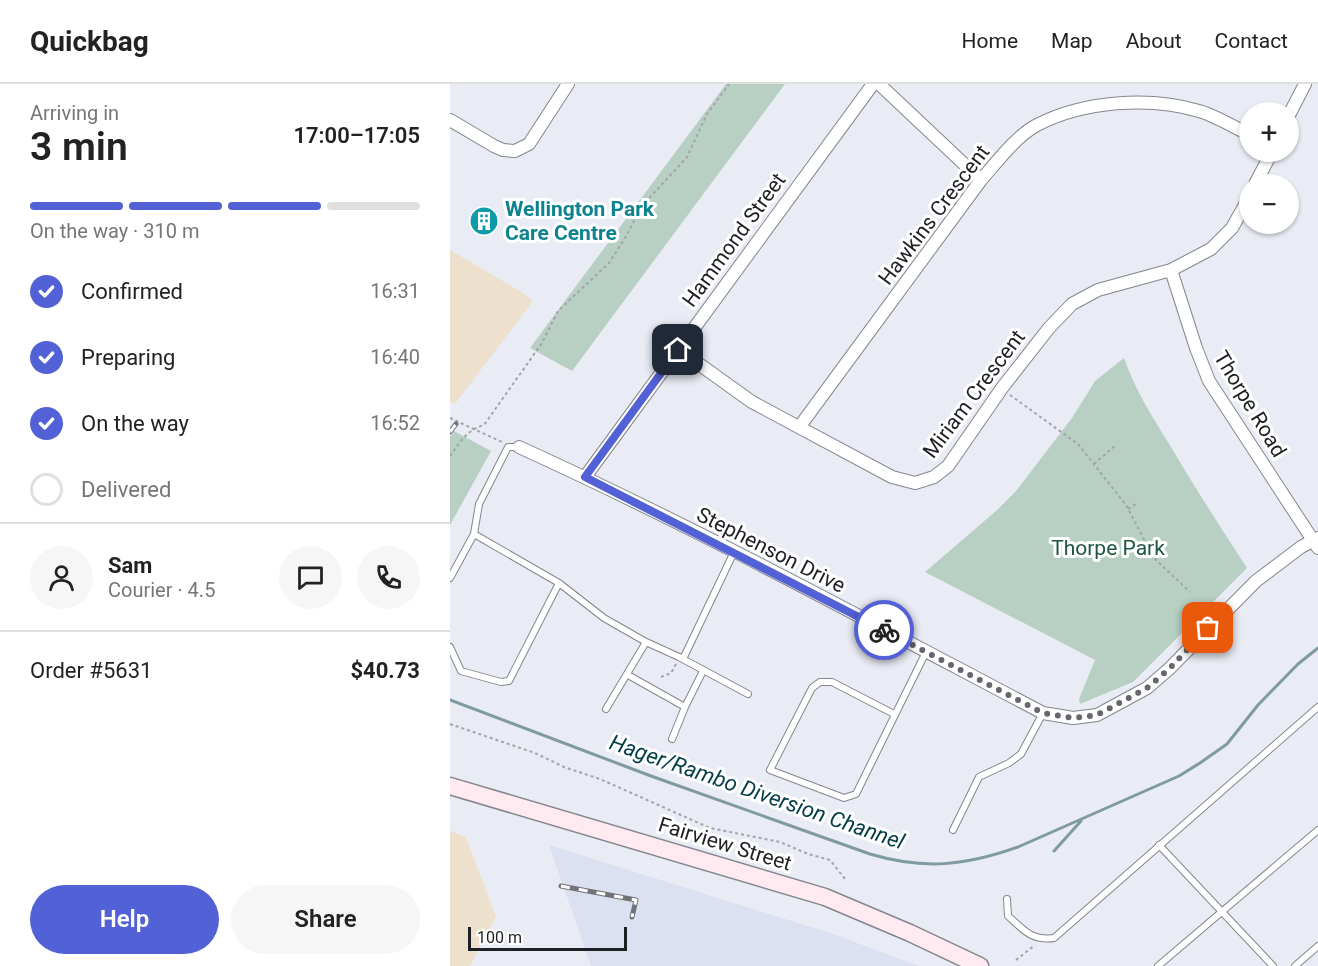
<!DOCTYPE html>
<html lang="en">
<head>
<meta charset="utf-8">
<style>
	body { margin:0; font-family:Roboto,sans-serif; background:#f6f6f6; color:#222; height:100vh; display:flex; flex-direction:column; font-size:22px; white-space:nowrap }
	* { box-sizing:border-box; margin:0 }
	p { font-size:20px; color:#767676 }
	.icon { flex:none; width:33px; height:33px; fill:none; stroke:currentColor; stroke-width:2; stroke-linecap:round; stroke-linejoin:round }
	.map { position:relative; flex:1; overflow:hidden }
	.sheet { display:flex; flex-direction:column; background:#fff; width:450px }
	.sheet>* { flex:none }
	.controls { position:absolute; left:789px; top:18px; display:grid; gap:12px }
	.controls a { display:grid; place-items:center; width:60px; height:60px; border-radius:50%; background:#fff; box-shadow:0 2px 4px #0004; font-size:30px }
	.scale { position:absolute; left:18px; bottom:15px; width:159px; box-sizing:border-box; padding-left:6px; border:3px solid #1f2023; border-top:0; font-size:16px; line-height:21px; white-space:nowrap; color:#1f2023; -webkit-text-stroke:4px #fff; paint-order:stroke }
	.pin { position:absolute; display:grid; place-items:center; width:51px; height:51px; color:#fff; margin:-26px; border-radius:12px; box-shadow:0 3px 9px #0006 }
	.courier { position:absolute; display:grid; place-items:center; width:60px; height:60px; margin:-30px; border:4px solid #5361d7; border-radius:50%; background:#fff; color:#222; box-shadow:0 2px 8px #0007 }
	.summary em { font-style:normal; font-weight:600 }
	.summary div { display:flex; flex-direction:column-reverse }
	.summary { display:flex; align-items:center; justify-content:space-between; height:102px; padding:0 30px }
	h1 { font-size:39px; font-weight:600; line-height:45px }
	.bar { display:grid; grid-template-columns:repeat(4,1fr); gap:9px 6px; align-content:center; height:72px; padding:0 30px }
	.bar i { height:8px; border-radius:4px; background:#e0e0e0 }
	.bar .active { background:#5361d7 }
	.bar p { grid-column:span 4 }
	.line { display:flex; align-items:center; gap:15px; padding:0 30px; border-top:2px solid #e0e0e0 }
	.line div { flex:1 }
	.round { display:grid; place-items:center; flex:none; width:63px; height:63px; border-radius:32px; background:#f6f6f6 }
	ol { padding:0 30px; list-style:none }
	li { display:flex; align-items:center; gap:18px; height:66px }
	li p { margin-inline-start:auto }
	li .icon { padding:6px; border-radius:50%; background:#5361d7; color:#fff; stroke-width:4 }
	li:last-child { color:#767676 }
	li i { width:33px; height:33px; border:3px solid #e0e0e0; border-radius:50% }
	.action { display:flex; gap:12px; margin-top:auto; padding:12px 30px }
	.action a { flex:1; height:69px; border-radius:36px; background:#5361d7; color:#fff; font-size:24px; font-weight:600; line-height:69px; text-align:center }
	.action a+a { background:#f6f6f6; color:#222 }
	header { display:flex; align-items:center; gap:36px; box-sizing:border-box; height:84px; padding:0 30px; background:#fff; border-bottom:2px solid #e0e0e0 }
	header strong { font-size:28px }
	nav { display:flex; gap:33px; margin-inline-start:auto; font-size:21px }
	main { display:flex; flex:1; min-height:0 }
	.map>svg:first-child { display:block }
	.built { fill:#dbe1f0 }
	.industrial { fill:#ede1cd }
	.green { fill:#b8cfc3 }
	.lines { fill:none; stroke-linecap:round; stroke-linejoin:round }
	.stream { stroke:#7f9aa0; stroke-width:3 }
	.lane-casing { stroke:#83868d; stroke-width:8 }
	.street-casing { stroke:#83868d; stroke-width:14 }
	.secondary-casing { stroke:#83868d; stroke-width:19 }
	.path { stroke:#a2a4aa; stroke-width:2; stroke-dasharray:3 3; stroke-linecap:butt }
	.lane { stroke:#fff; stroke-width:6 }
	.street { stroke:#fff; stroke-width:12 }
	.secondary { stroke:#ffeaf2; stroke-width:16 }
	.rail-casing { stroke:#717378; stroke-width:5 }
	.rail { stroke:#fff; stroke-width:3; stroke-dasharray:9; stroke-linecap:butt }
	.done { stroke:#66676c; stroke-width:6; stroke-dasharray:0 10.8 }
	.route { stroke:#5361d7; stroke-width:8 }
	.labels { text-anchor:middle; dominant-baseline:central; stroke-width:6; stroke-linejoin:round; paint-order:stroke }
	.culture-label { font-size:21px; font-weight:bold; fill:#0d838f; stroke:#fff; text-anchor:start }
	.street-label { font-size:21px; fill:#1f2023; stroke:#fff }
	.park-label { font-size:21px; fill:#1e563f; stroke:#fff }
	.water-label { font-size:22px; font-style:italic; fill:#033e47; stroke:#fff }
</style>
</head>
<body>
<header>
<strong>Quickbag</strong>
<nav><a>Home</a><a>Map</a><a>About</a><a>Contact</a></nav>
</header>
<main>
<section class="sheet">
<div class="summary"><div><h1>3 min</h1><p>Arriving in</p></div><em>17:00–17:05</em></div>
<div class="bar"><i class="active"></i><i class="active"></i><i class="active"></i><i></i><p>On the way · 310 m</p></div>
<ol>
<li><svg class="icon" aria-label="check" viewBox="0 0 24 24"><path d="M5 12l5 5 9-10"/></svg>Confirmed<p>16:31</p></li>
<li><svg class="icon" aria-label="check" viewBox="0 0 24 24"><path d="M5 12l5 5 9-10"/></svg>Preparing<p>16:40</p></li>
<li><svg class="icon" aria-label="check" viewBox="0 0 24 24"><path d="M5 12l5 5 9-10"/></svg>On the way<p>16:52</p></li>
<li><i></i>Delivered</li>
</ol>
<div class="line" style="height:108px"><a class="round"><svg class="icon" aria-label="person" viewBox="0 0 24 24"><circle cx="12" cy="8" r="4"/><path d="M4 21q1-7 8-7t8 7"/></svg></a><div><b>Sam</b><p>Courier · 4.5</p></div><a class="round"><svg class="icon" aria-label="chat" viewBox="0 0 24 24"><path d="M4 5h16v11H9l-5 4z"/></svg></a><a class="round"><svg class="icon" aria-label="phone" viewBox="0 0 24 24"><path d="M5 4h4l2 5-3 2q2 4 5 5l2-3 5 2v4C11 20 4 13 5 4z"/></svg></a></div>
<div class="line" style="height:78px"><div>Order #5631</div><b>$40.73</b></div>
<div class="action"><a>Help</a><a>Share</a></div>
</section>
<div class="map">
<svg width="868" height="882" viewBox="0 0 868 882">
	<rect width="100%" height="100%" fill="#e9ecf4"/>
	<path class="built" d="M99 761 383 850 469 882H141Z"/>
	<path class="industrial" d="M0 166 75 210 83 217 5 320 0 318Z
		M0 747 16 753 46 833 20 882H0Z"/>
	<path class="green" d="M276 0H335L122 287 80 264Z
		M674 274C685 306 703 334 721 363 745 404 771 444 797 484L683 598 630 620 629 615 645 576 475 488 546 427 566 407 622 334 645 297Z
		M4 347 41 367 0 441V353Z"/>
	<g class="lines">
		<path class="stream" d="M0 616 201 692 420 770C474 786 515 782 568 763L729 692 750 679 777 660 808 621 848 580 868 564
			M604 767 631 737"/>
		<g class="lane-casing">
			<path id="lane" d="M24 450 109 499 154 534 196 558 229 573 298 610
				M0 494 24 450 29 420 58 363H69
				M0 563 11 587 51 598 59 597 109 499
				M233 575 284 468
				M178 591 235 623
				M156 625 196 558
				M444 630 382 598H370L362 604 320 686 394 714 406 710 476 568
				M222 655 235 623 253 587
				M503 746 529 693 559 679 571 670 593 629
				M709 761 823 882
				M557 815 558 832C574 846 581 857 604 854L868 623
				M708 882 868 746
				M845 882 868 862"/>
		</g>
		<g class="street-casing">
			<path id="street" d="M429 0 531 96
				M838 33 855 0
				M0 36 44 62 53 66 65 67 79 60 118 0
				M805 100 822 68
				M721 186 746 264 759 297 868 464
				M228 265 302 318 442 393 465 399 484 393 498 382 552 304 599 244 622 220 648 206 721 186 761 165 782 144 800 112
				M350 342 531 96C546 79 566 52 587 41 633 17 699 12 749 27 766 32 784 43 800 51
				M69 363C247 444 420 538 593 629L623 634 647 631 697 604 719 585 806 497 851 463 868 454
				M135 393 423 0"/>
		</g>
		<g class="secondary-casing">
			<path id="secondary" d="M0 702 375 813 460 849 530 882"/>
		</g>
		<path class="path" d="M560 311 628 360 676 421 704 474 740 508
			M0 334 52 358
			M0 372C10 358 17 346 34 341L92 259 108 227 159 179 175 154 192 122 237 73 257 30 279 0
			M644 380 666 361
			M678 425 687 419
			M211 593 221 589 226 580
			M0 640 85 669 114 683 150 695 260 744 330 758 358 770 380 776 395 795
			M566 876 585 861"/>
		<use href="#lane" class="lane"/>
		<use href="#street" class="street"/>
		<use href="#secondary" class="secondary"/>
		<g class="rail-casing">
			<path id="rail" d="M0 348 6 340
				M111 802 186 816 182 833"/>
		</g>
		<use href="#rail" class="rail"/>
	</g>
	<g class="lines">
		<path class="done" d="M434 546 593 629 623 634 647 631 697 604 719 585 758 544"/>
		<path class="route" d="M228 266 135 393 434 546"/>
	</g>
	<defs>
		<g id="building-disc" transform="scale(1.5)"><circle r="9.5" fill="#0f9aa8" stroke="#fff"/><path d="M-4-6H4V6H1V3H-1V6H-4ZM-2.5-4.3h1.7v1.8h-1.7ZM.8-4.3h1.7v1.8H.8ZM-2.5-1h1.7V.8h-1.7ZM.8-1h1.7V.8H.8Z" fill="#fff"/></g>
	</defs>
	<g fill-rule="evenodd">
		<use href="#building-disc" x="34" y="137"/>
	</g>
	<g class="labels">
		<g class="culture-label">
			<text x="55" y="125">Wellington Park<tspan x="55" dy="24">Care Centre</tspan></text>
		</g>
		<g class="street-label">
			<text transform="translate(484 131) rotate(-53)">Hawkins Crescent</text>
			<text transform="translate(284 156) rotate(-54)">Hammond Street</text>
			<text transform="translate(524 310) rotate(-53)">Miriam Crescent</text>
			<text transform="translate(800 320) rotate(59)">Thorpe Road</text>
			<text transform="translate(321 466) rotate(27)">Stephenson Drive</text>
			<text transform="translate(275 760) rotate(17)">Fairview Street</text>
		</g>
		<g class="park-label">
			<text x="658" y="464">Thorpe Park</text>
		</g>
		<g class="water-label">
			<text transform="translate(307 708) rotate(19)">Hager/Rambo Diversion Channel</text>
		</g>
	</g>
</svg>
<div class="controls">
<a>+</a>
<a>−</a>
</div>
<div class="scale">100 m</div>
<div class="pin" style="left:758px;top:544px;background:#ea580c"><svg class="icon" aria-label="bag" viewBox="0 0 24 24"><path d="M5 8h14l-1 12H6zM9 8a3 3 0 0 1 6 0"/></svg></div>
<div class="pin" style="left:228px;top:266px;background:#1f2937"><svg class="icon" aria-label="home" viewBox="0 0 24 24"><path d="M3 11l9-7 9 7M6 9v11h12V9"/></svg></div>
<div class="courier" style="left:434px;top:546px"><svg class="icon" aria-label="bike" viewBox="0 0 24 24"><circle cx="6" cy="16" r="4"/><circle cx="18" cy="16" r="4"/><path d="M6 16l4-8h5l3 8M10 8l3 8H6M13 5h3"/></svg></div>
</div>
</main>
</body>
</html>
